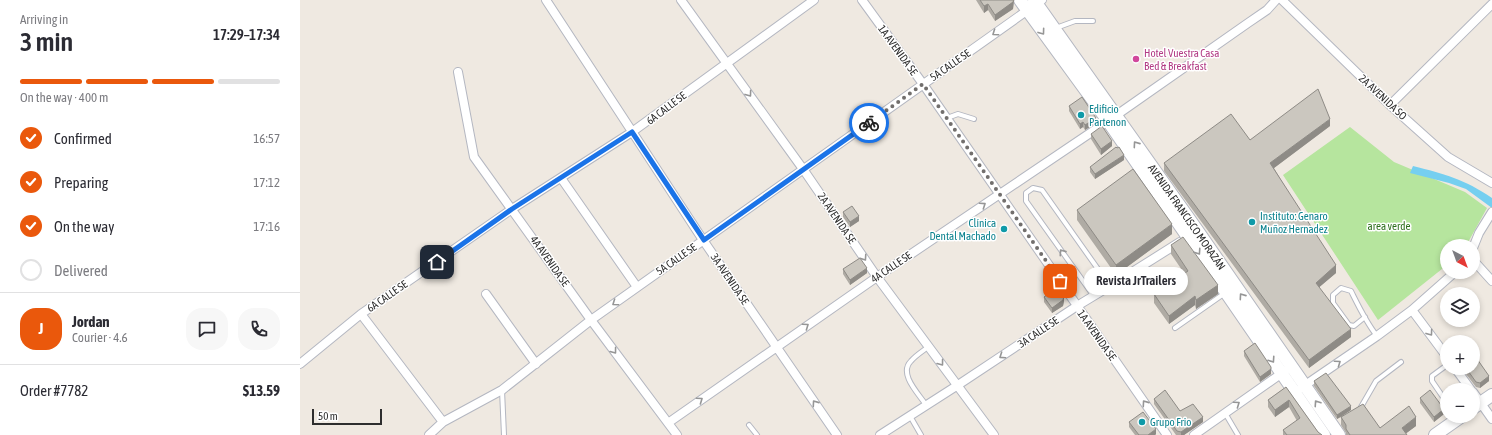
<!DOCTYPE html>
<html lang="en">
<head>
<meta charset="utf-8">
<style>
	body { margin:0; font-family:"Asap Condensed",sans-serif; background:#f7f7f7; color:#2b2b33; height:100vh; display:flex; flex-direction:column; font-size:15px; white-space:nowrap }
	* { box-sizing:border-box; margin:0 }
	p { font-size:13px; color:#7c7c81 }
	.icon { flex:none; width:22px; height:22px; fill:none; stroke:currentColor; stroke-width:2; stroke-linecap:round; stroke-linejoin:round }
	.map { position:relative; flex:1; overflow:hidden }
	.side { display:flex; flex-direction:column; background:#fff; width:300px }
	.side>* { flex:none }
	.needle { width:26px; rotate:139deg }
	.tools { position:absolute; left:1140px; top:239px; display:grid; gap:8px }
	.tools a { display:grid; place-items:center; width:40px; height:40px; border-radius:50%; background:#fff; box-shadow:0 2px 6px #0003; font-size:20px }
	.scale { position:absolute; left:12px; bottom:10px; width:70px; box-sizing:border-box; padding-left:4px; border:2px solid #2e2e2e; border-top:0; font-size:11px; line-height:14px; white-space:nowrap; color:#2e2e2e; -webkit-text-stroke:3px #fff; paint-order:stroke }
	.pin { position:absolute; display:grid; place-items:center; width:34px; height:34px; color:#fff; margin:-17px; border-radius:8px; box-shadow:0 2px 6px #0006 }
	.courier { position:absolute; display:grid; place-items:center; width:40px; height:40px; margin:-20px; border:3px solid #1a73e8; border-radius:50%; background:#fff; color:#222; box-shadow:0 1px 5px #0007 }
	.bubble { position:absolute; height:28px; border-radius:14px; background:#fff; box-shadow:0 2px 6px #0003; font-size:13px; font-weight:600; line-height:28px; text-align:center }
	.summary em { font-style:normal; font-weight:600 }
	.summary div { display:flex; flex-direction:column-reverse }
	.summary { display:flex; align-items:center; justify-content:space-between; height:68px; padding:0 20px }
	h1 { font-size:26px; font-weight:600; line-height:30px }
	.bar { display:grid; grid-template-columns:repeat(4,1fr); gap:6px 4px; align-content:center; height:48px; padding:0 20px }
	.bar i { height:5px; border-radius:3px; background:#e1e1e2 }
	.bar .on { background:#ea580c }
	.bar p { grid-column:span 4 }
	.line { display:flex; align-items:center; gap:10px; padding:0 20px; border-top:1px solid #e1e1e2 }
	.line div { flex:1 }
	.round { display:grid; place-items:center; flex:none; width:42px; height:42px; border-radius:16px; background:#f7f7f7 }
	ol { padding:0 20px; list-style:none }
	li { display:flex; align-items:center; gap:12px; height:44px }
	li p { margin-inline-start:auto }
	li .icon { padding:4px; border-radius:50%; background:#ea580c; color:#fff; stroke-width:4 }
	li:last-child { color:#7c7c81 }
	li i { width:22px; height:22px; border:2px solid #e1e1e2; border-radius:50% }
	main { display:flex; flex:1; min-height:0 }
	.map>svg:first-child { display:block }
	.green { fill:#b6e59e }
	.water { fill:#75cff0 }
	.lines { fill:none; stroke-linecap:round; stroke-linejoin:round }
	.service-casing { stroke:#b4b7c1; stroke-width:6 }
	.minor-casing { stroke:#b4b7c1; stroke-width:10 }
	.secondary-casing { stroke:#b4b7c1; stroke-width:14 }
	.service { stroke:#fff; stroke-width:4 }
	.minor { stroke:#fff; stroke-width:8 }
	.secondary { stroke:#fff; stroke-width:12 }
	.wall { fill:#afaba4 }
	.shaded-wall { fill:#8e8b86 }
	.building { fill:#cbc7bf; stroke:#8e8b86 }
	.oneway { stroke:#969696 }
	.done { stroke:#726f6d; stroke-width:4; stroke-dasharray:0 7.2 }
	.route { stroke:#1a73e8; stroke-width:5 }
	.hotel-dot { fill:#d1479c; stroke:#fff; stroke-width:1.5 }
	.culture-dot { fill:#0f9aa8; stroke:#fff; stroke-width:1.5 }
	.labels { text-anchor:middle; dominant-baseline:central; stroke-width:3; stroke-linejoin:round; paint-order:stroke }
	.street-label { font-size:11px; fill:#2e2e2e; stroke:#fff }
	.hotel-label { font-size:11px; fill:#b23c85; stroke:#fff; text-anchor:start }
	.culture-label { font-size:11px; fill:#0d838f; stroke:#fff; text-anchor:start }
	.park-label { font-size:11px; fill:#2c6e1b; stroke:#fff }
</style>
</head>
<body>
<main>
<section class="side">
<div class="summary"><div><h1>3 min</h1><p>Arriving in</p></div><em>17:29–17:34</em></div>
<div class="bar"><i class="on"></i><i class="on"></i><i class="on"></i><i></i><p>On the way · 400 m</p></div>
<ol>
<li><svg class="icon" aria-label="check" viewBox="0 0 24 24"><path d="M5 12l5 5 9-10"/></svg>Confirmed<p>16:57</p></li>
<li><svg class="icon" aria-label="check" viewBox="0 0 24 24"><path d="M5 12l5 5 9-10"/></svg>Preparing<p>17:12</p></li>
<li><svg class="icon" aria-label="check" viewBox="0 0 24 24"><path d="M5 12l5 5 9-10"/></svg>On the way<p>17:16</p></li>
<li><i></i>Delivered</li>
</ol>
<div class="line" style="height:72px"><b class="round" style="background:#ea580c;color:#fff">J</b><div><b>Jordan</b><p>Courier · 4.6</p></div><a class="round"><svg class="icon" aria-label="chat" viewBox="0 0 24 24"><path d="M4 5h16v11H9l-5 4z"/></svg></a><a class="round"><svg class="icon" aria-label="phone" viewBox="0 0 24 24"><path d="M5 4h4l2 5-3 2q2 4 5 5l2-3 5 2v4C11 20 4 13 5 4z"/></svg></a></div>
<div class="line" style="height:52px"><div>Order #7782</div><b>$13.59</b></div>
</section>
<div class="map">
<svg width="1192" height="435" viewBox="0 0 1192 435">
	<rect width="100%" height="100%" fill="#efe9e1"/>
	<path class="green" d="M1050 127 1094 162 1165 192 1187 208 1166 246H1147V265L1078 320 983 175Z"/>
	<path class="water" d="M1113 166C1145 174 1164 179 1192 198V208L1166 189 1149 183 1110 173Z"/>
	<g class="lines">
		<g class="service-casing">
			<path id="service" d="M756 28 775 21H793
				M647 118 658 114 674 119
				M793 295 726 201V193L733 188 742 190 810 286
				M1065 317 1054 326 1049 325 1033 303V295L1041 288 1051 291C1059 307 1066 322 1077 336
				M875 328 925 293
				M202 390 204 435
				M1145 400 1132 381V376L1147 365
				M626 405C619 394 598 374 611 361 616 355 623 351 628 347
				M1061 407 1076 381 1101 362
				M925 413 938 435
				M610 416 621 435
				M449 425 457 435"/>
		</g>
		<g class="minor-casing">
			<path id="minor" d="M246 0 403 240 537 435
				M381 0 503 169 577 277 694 435
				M562 0 623 84 867 435
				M982 0 1090 105 1148 157 1192 183
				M158 72 174 157 291 320 377 435
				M1090 105 1192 4
				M261 178 337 287
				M1173 248 1179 233 1192 212
				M1173 260 1192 281
				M186 294 236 364
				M1112 310 1147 357
				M61 314 143 422
				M0 364 61 314 212 209 332 132 514 0
				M1155 368 1171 390
				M1001 388 1077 336 1112 310 1155 272
				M1173 392 1192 419
				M368 423 577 277 808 121 948 23 967 10 976 0
				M129 435 143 422 202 390 291 320 742 0
				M580 435 658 385 777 306 810 286 880 242
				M894 435 985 371"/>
		</g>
		<g class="secondary-casing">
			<path id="secondary" d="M720 0 808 121 1024 435
				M734 0 897 230 1039 435
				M1173 408 1192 395
				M1135 435 1162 416"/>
		</g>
		<use href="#service" class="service"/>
		<use href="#minor" class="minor"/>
		<use href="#secondary" class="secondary"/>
	</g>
	<path class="wall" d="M676 0H714L713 9 695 21 688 10 684 13Z
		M769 106 796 123 785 130 783 127 780 129 769 111Z
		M1030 126 974 168 1036 273 1019 287 1051 337 1009 368 864 171V163L950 140Z
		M791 134 812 146 801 155 791 139Z
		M824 160 795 179 790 172V167Z
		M777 210 872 234 816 275 777 220Z
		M543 212 559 221 550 227 543 217Z
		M871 245 918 294 896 309 895 305 869 324 854 303V294L884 273 871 254Z
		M543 269 567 273 550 285 543 274Z
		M744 297 764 301 763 306 752 313 744 302Z
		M944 351 971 372V374L960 382 944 356Z
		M1163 368H1173L1189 381 1180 388 1176 387 1163 370Z
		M1014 381 1051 410 1044 415 1080 428 1116 426 1106 433 1107 435H1046V433L1041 425V417L1037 419 1014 386Z
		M986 387 1018 432 1022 435H983V430L997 421 989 407 975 417 968 407V400Z
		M1120 398 1144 414 1134 422 1120 403Z
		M854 399 880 411 903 422 884 435H876L854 404Z
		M829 422 856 434 855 435H835L829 427Z"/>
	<path class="shaded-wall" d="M714 0 713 9 695 21V15Z
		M688 4V10L684 13V6Z
		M796 118V123L785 130V125Z
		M1030 119V126L970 171V163Z
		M783 122V127L780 129V124Z
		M812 141V146L801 155V149Z
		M824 155V160L795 179V174Z
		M559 216V221L550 227V222Z
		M872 224V234L816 275V265Z
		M1036 265V273L1016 290V283Z
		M567 268V273L550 285V280Z
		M918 285V294L896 309V300Z
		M764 296V301L763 306 752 313V308Z
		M895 296V305L869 324V316Z
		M1051 329V337L1009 368V360Z
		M971 367V374L960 382V377Z
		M1189 376V381L1180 388V383Z
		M989 400V407L975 417V410Z
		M1051 406V410L1037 419V415Z
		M1144 409V414L1134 422V417Z
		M903 417V422L884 435H881V432Z
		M1116 417V426L1104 435 1102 428Z
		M856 429V434L855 435H848Z"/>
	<path class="building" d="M680 0H714L713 2 695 15 688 4 684 6Z
		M1018 89 1030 119 970 163 1036 265 1016 283 1051 329 1009 360 864 163 931 114 950 140Z
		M782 97 796 118 785 125 783 122 780 124 769 106Z
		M802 126 812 141 801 149 791 134Z
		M816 147 817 148 819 147 824 155 795 174 790 167Z
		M833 169 872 224 816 265 777 210Z
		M552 206 559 216 550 222 543 212Z
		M883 237 918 285 896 300 895 296 869 316 854 294 888 271 871 245Z
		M560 258 567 268 550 280 543 269Z
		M758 287 764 296 763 300 752 308 744 297Z
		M955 343 971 367V369L960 377 944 351Z
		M1175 356 1189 376 1180 383 1176 382 1166 368H1173V358Z
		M1026 373 1051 406 1037 415 1014 381Z
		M986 387 1018 432 1022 435H987L983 430 1000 418 989 400 975 410 968 400Z
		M865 390 880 411 893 404 903 417 881 432 877 431 854 399Z
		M1130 390 1144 409 1134 417 1120 398Z
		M1063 404 1080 428 1109 406 1116 417 1102 428 1107 435H1050L1046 429V425L1041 417Z
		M843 412 856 429 848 435H839L829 422Z"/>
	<defs><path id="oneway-chevron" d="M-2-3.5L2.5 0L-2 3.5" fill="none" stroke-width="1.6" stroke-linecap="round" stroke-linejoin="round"/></defs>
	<g class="oneway">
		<use href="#oneway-chevron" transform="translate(742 32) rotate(54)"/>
		<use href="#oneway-chevron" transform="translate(695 33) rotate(145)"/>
		<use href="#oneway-chevron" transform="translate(449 94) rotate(54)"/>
		<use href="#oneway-chevron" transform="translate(836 144) rotate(-125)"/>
		<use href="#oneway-chevron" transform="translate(683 205) rotate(-34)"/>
		<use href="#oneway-chevron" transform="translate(762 252) rotate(-125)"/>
		<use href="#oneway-chevron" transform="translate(898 252) rotate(56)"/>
		<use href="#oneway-chevron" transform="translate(564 258) rotate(56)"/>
		<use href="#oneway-chevron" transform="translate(942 296) rotate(-125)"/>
		<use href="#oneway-chevron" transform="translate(315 303) rotate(145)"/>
		<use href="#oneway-chevron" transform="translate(506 326) rotate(-35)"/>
		<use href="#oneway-chevron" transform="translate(1130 333) rotate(54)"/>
		<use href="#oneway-chevron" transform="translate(314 351) rotate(53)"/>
		<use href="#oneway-chevron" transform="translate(702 356) rotate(146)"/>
		<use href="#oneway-chevron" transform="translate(972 360) rotate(56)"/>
		<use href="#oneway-chevron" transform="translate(641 363) rotate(53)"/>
		<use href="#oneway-chevron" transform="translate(1038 363) rotate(-35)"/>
		<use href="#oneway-chevron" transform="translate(400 400) rotate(-35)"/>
		<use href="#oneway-chevron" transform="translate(515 403) rotate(-125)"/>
		<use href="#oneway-chevron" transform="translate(845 403) rotate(-125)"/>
		<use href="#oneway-chevron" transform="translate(1017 403) rotate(-124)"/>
		<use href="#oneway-chevron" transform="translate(937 404) rotate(-35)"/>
	</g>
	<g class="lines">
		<path class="done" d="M569 123 623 84 760 281"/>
		<path class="route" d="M137 262 212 209 332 132 404 240 569 123"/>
	</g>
	<circle class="hotel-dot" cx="836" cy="59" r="4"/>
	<g class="culture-dot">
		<circle cx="781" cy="115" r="4"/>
		<circle cx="952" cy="222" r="4"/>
		<circle cx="704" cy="229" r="4"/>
		<circle cx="842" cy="422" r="4"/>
	</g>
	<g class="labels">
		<g class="street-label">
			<text transform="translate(598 50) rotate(54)">1A AVENIDA SE</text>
			<text transform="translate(650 65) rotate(-35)">5A CALLE SE</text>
			<text transform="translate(1083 97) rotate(43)">2A AVENIDA SO</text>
			<text transform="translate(366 108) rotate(-37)">6A CALLE SE</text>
			<text transform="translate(887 217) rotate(55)">AVENIDA FRANCISCO MORAZÁN</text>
			<text transform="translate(537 218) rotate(56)">2A AVENIDA SE</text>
			<text transform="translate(376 259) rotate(-35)">5A CALLE SE</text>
			<text transform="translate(250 261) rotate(55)">4A AVENIDA SE</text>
			<text transform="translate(591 267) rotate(-34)">4A CALLE SE</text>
			<text transform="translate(430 279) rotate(56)">3A AVENIDA SE</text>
			<text transform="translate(87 296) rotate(-35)">6A CALLE SE</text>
			<text transform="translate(738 332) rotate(-34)">3A CALLE SE</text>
			<text transform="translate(797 335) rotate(55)">1A AVENIDA SE</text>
		</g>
		<g class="hotel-label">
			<text x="844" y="53">Hotel Vuestra Casa<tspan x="844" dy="13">Bed &amp; Breakfast</tspan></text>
		</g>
		<g class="culture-label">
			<text x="789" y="109">Edificio<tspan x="789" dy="13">Partenon</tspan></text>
			<text x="960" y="216">Instituto: Genaro<tspan x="960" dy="13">Muñoz Hernadez</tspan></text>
			<text x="696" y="223" text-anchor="end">Clínica<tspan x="696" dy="13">Dental Machado</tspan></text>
			<text x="850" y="422">Grupo Frio</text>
		</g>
		<g class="park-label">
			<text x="1089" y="226">area verde</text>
		</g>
	</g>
</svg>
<div class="tools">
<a><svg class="needle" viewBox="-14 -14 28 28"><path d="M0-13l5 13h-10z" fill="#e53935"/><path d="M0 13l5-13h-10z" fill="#7c7c81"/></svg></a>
<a><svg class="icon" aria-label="layers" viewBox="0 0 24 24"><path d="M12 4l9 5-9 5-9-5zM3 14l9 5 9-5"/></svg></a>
<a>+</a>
<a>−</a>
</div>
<div class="scale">50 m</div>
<div class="pin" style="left:760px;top:281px;background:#ea580c"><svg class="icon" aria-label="bag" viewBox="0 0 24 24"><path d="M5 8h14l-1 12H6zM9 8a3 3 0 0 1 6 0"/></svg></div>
<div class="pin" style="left:137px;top:262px;background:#1f2937"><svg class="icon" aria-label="home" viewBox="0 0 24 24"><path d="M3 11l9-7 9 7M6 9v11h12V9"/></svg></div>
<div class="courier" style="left:569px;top:123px"><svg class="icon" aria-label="bike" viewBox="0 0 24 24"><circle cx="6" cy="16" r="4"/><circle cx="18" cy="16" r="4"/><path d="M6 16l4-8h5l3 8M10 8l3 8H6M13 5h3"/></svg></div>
<div class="bubble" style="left:784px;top:267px;width:104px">Revista JrTrailers</div>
</div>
</main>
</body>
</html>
